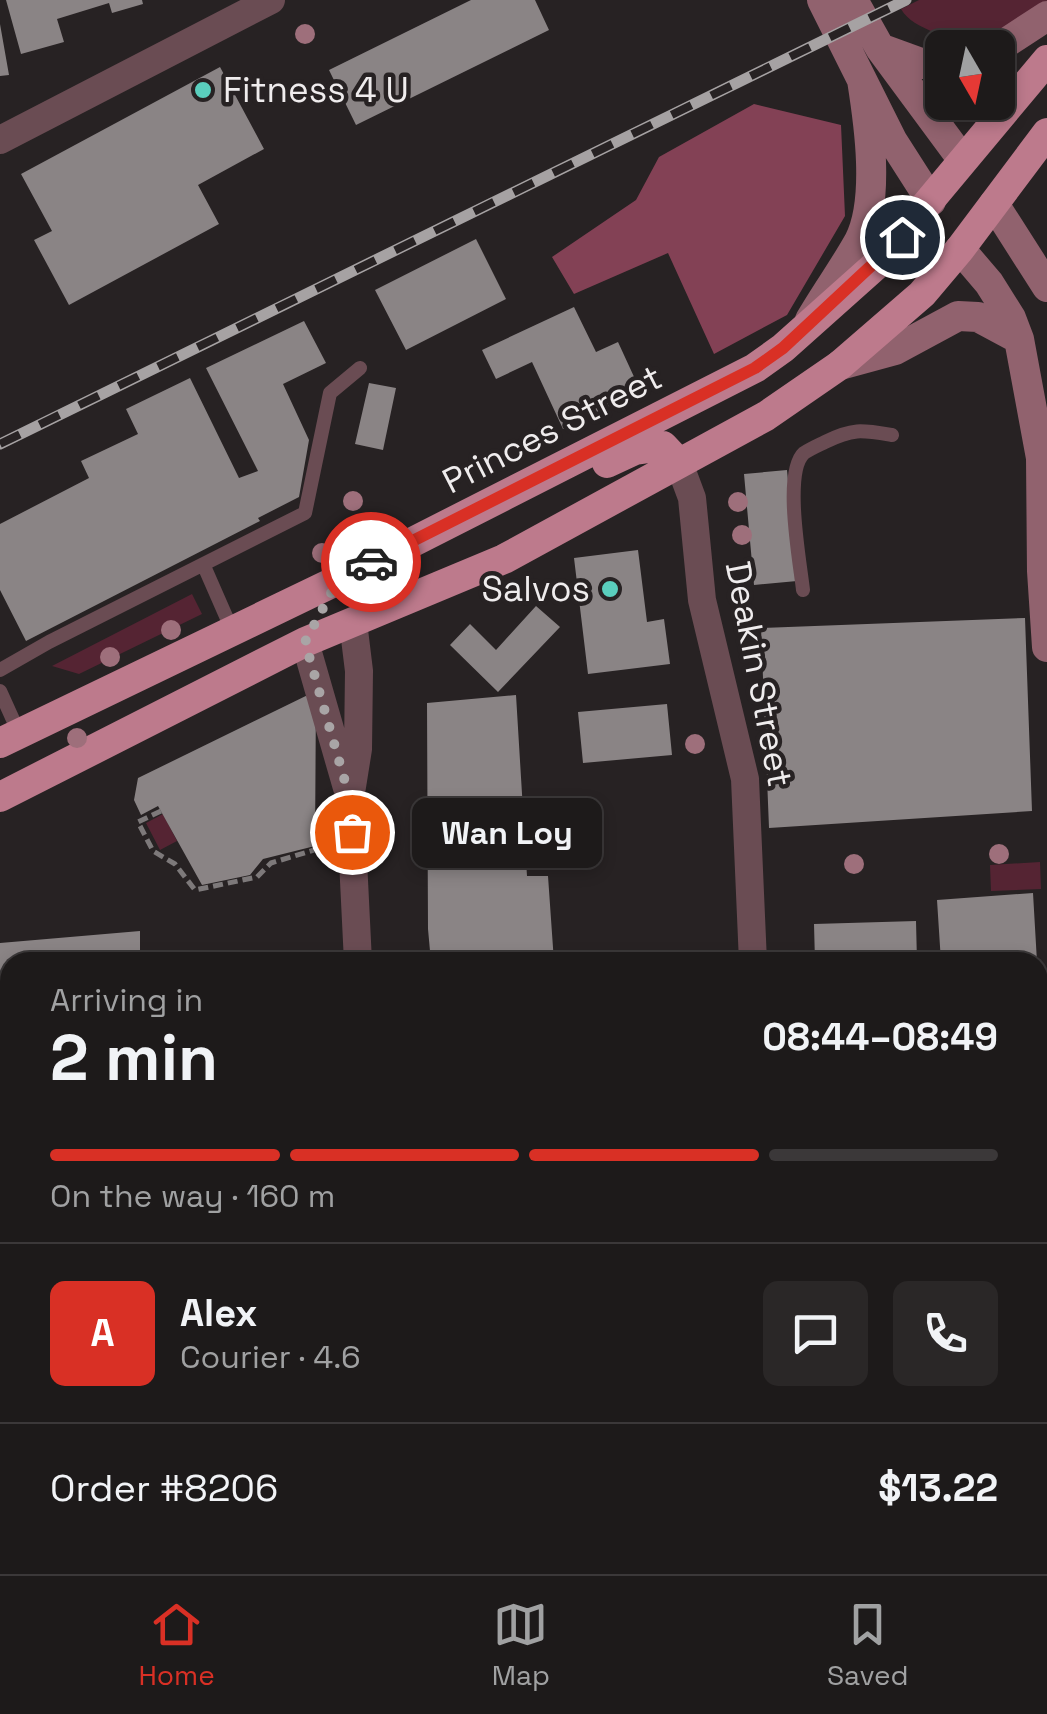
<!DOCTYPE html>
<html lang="en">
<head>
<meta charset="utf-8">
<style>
	body { margin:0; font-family:"Space Grotesk",sans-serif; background:#2a2727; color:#f1f3f6; height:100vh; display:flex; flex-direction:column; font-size:38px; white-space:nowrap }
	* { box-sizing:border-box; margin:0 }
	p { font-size:32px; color:#a0a1a2 }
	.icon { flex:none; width:55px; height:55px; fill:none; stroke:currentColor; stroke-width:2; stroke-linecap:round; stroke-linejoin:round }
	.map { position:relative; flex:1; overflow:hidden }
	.panel { position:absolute; left:0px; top:952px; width:1048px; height:622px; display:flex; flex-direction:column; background:#1d1a1a; border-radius:30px 30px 0 0; box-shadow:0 5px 15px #0003,0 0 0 2px #3b3839 }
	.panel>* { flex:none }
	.needle { width:65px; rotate:171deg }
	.fabs { position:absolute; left:925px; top:30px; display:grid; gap:20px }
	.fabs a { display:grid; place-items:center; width:90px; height:90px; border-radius:15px; background:#1d1a1a; box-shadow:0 5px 15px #0003,0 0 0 2px #3b3839; font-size:50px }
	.pin { position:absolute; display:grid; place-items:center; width:85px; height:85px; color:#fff; margin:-42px; border:5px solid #fff; border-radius:50%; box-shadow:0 2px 10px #0007 }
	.courier { position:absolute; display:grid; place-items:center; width:100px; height:100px; margin:-50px; border:8px solid #d93025; border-radius:50%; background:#fff; color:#222; box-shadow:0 2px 12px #0007 }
	.bubble { position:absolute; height:70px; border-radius:15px; background:#1d1a1a; box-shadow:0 5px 15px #0003,0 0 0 2px #3b3839; font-size:32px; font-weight:700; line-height:70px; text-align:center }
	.overview em { font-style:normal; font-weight:700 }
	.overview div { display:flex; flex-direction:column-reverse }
	.overview { display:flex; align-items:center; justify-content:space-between; height:170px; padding:0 50px }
	h1 { font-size:65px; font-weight:700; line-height:75px }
	.bar { display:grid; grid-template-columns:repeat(4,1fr); gap:15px 10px; align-content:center; height:120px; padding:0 50px }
	.bar i { height:12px; border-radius:8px; background:#3b3839 }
	.bar .current { background:#d93025 }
	.bar p { grid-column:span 4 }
	.line { display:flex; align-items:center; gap:25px; padding:0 50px; border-top:2px solid #3b3839 }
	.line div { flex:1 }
	.round { display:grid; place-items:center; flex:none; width:105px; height:105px; border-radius:15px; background:#2a2727 }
	.tabs { display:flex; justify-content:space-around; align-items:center; height:140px; border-top:2px solid #3b3839; background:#1d1a1a; font-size:28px; color:#a0a1a2 }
	.tabs a { display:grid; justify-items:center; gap:5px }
	.tabs .current { color:#d93025 }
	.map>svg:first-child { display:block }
	.green { fill:#552433 }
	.forest { fill:#834155 }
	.building { fill:#8a8485 }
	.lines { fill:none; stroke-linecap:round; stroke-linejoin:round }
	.path { stroke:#7d797a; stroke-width:5; stroke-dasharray:10 5; stroke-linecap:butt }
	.service { stroke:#6a4c53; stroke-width:14 }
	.minor { stroke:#6a4c53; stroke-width:28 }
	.secondary { stroke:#91626e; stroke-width:30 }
	.trunk { stroke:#bd7a8c; stroke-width:30 }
	.rail-casing { stroke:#a6a2a3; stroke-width:11 }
	.rail { stroke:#272223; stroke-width:8; stroke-dasharray:22; stroke-linecap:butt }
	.tree { fill:#9e6f7b }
	.done { stroke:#a9a5a6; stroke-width:10; stroke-dasharray:0 18 }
	.route { stroke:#d93025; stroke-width:12 }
	.poi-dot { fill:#5acebd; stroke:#272223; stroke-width:4 }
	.labels { text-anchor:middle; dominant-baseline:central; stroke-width:9; stroke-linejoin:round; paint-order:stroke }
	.poi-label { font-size:35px; fill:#efeced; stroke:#272223; text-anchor:start }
	.street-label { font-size:35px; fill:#efeced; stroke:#272223 }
</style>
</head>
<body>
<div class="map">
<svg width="1047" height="1574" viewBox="0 0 1047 1574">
	<rect width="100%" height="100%" fill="#272223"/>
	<path class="green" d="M919 0H1047V3C1012 24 975 48 933 32 920 26 908 21 901 9Z
		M192 594 202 614 79 674 52 666Z
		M163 814 177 841 160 850 146 823Z
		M1040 862 1041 889 991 891 990 865Z"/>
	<path class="forest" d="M754 104 841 125 845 216 787 315 714 354 668 253 574 294 552 257 636 200 659 157Z"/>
	<path class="building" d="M6 0H142L143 4 112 13 109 3 57 19 64 42 21 54Z
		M471 0H535L549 30 356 125 329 70Z
		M0 24 9 75 0 76Z
		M220 67 264 149 198 185 219 224 69 305 34 240 52 231 21 174Z
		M476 239 506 299 406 350 375 290Z
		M574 307 596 352 618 342 641 392 563 429 532 362 496 379 482 350Z
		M304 321 326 363 283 384 309 440 299 497 258 518 260 521 26 641 0 590V524L89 478 81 461 138 434 126 409 190 378 239 478 258 471 206 368Z
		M369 383 396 388 383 450 355 444Z
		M787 470 797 581 754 585 744 474Z
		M638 550 647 622 664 619 670 664 588 674 574 558Z
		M536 606 560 627 498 692 450 645 470 624 496 650Z
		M1025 618 1032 811 769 828 761 628Z
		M316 691 315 846 263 859 250 875 202 885 158 806 141 815 134 800 138 778Z
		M516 695 527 876H548L554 962H431L428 929 427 703Z
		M667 704 672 755 583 763 578 712Z
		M1033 893 1037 962H941L937 900Z
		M916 921 917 962H815L814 924Z
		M140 931V962H10V1100L0 1101V943Z
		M1038 1005H1040L1047 1120V1290L1038 1291Z
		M0 1147H10V1351H0Z
		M10 1449V1565H110V1574H0V1450Z
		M117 1565H186V1574H117Z
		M243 1565H351V1574H243Z
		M460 1565H655L656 1574H461Z
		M720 1565H876L877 1574H696L695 1567Z"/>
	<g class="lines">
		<path class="path" d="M161 811 138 822 153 851 175 864 195 890 257 877 271 863 314 850"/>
		<path class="service" d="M204 566 232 630
			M803 590C800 562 783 472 804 453 810 449 819 445 825 442 853 428 862 430 892 435
			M0 670 49 642 305 513 330 393 360 368
			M0 691 19 733
			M888 1565V1574
			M664 1574 667 1565"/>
		<path class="minor" d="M0 140 271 0
			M679 463 692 498 702 600 745 779 753 962
			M353 622 359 671 358 749 350 799 358 962
			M305 642 347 788
			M0 1121 10 1120
			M1038 1332 1047 1331
			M1038 1361 1047 1362
			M0 1396H10
			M383 1565V1574"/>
		<path class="secondary" d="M822 0 892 140 931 201
			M853 0 880 48 962 159
			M880 48 924 64 942 63
			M998 48 1047 16
			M994 204 1047 287
			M960 249 989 283 1011 318 1019 339 1041 458 1042 571 1047 647
			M810 320C825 294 844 268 859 241 880 200 869 124 862 80
			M840 365 895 350 958 316 978 317 1019 339"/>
		<path class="trunk" d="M607 463 635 450 663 446 679 463
			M0 743 338 580 755 368 783 348 876 265 1047 60
			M0 797 305 642 504 559 766 416 840 365 922 294 960 249 1047 133"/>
		<g class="rail-casing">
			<path id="rail" d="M0 444 906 0"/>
		</g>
		<use href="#rail" class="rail"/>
	</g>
	<g class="tree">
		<circle cx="305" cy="34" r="10"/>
		<circle cx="353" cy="501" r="10"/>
		<circle cx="738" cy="502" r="10"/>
		<circle cx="742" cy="535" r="10"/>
		<circle cx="322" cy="553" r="10"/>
		<circle cx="171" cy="630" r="10"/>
		<circle cx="110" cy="657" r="10"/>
		<circle cx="77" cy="738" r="10"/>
		<circle cx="695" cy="744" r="10"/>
		<circle cx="561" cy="828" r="10"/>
		<circle cx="999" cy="854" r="10"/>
		<circle cx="854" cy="864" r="10"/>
	</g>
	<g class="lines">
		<path class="done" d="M352 832 350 799 305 642 338 580 371 562"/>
		<path class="route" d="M371 562 755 368 783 348 902 237"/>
	</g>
	<g class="poi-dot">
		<circle cx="203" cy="90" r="10"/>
		<circle cx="610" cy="589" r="10"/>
	</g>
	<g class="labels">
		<g class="poi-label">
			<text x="223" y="90">Fitness 4 U</text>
			<text x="590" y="589" text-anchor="end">Salvos</text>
		</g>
		<g class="street-label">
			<text transform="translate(552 429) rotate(-27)">Princes Street</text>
			<text transform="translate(759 674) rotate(79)">Deakin Street</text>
		</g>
	</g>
</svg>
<div class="fabs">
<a><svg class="needle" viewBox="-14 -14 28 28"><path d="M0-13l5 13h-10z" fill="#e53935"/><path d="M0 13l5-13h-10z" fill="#a0a1a2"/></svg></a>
</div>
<div class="pin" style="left:352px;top:832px;background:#ea580c"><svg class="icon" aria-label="bag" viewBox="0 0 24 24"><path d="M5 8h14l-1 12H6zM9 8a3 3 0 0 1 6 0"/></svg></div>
<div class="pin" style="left:902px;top:237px;background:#1f2937"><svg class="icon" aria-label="home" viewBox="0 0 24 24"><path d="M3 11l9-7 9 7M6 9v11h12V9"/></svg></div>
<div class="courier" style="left:371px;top:562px"><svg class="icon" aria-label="car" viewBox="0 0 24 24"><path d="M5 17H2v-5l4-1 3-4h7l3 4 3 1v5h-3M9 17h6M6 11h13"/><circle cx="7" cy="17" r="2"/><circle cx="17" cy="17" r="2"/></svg></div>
<div class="bubble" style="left:412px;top:798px;width:190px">Wan Loy</div>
<section class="panel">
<div class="overview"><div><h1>2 min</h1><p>Arriving in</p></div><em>08:44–08:49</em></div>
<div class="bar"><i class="current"></i><i class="current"></i><i class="current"></i><i></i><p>On the way · 160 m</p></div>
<div class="line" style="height:180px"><b class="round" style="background:#d93025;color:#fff">A</b><div><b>Alex</b><p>Courier · 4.6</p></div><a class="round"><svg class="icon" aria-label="chat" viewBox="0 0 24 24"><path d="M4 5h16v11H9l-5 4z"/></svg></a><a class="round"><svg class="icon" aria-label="phone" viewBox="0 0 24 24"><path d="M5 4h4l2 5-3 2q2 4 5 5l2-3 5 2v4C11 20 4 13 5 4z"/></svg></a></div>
<div class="line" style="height:130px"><div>Order #8206</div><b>$13.22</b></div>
</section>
</div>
<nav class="tabs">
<a class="current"><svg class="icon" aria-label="home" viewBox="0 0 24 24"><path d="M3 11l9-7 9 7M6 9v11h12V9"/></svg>Home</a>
<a><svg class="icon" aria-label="map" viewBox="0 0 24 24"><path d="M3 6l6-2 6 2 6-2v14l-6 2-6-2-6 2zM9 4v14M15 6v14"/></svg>Map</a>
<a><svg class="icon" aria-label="saved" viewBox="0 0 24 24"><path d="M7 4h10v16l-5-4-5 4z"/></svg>Saved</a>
</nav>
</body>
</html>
